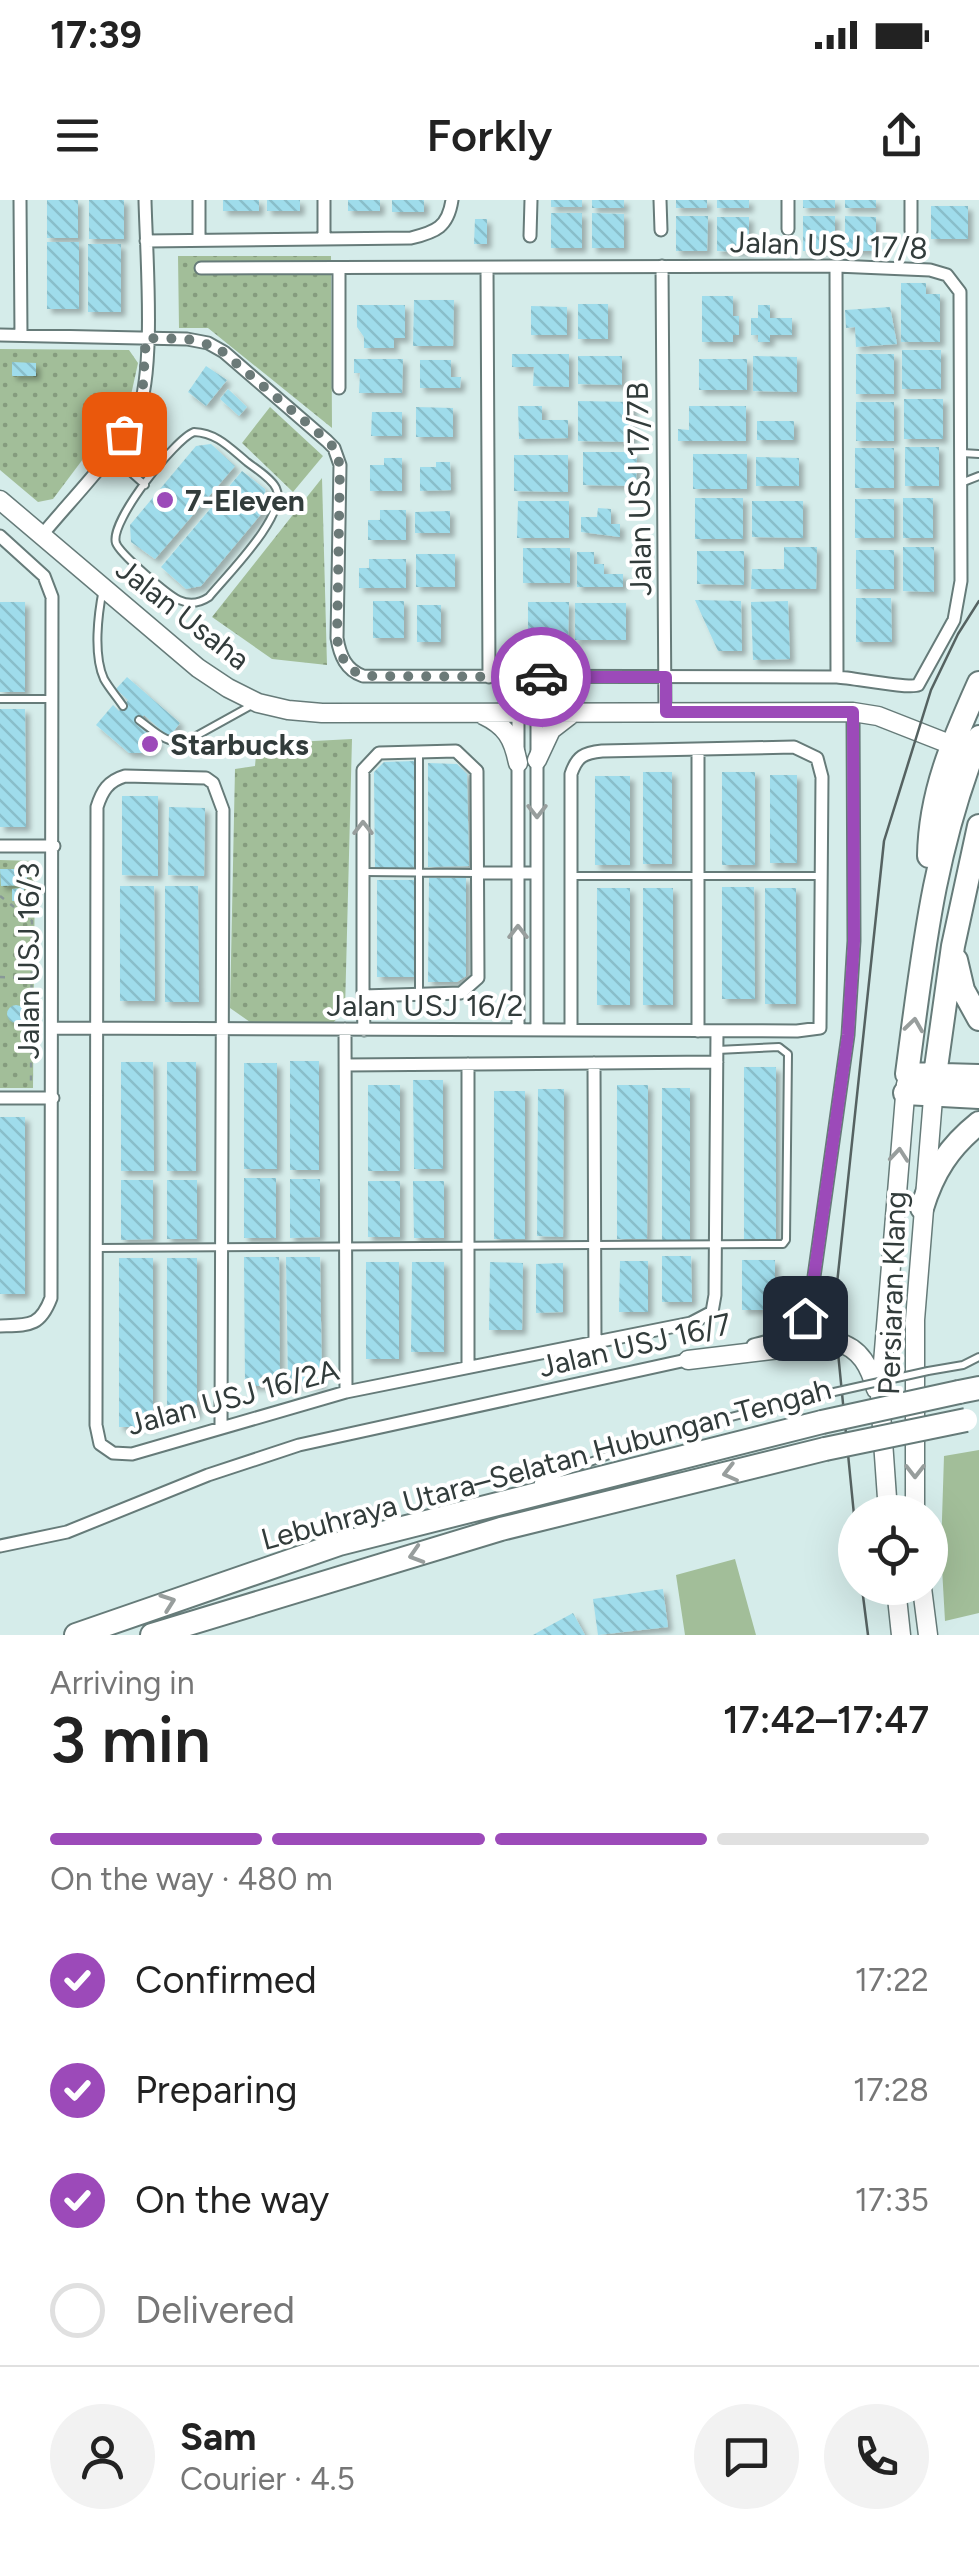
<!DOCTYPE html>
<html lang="en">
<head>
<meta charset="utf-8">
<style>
	body { margin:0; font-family:Figtree,sans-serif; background:#f2f2f2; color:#222; height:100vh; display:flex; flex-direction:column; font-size:38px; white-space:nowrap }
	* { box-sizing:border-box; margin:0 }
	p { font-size:32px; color:#767676 }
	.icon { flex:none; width:55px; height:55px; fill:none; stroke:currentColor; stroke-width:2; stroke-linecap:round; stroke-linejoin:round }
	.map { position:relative; height:1435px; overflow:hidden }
	.sheet { display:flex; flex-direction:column; background:#fff; flex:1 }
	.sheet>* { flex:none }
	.controls { position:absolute; left:838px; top:1295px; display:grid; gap:20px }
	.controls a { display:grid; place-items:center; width:110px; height:110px; border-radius:50%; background:#fff; box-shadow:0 10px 40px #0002; font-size:50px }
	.pin { position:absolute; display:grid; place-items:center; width:85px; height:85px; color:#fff; margin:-42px; border-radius:20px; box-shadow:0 5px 15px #0006 }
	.courier { position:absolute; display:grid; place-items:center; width:100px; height:100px; margin:-50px; border:8px solid #9c4ab9; border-radius:50%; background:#fff; color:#222; box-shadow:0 2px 12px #0007 }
	.head em { font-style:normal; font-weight:600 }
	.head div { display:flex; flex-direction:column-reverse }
	.head { display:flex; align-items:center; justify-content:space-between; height:170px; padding:0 50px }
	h1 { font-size:65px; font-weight:600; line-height:75px }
	.bar { display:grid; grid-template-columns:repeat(4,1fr); gap:15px 10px; align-content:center; height:120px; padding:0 50px }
	.bar i { height:12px; border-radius:8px; background:#e0e0e0 }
	.bar .current { background:#9c4ab9 }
	.bar p { grid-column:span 4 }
	.line { display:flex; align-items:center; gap:25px; padding:0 50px; border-top:2px solid #e0e0e0 }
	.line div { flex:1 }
	.round { display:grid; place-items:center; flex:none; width:105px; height:105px; border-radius:52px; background:#f2f2f2 }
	ol { padding:0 50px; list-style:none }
	li { display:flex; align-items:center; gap:30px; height:110px }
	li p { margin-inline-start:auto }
	li .icon { padding:10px; border-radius:50%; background:#9c4ab9; color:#fff; stroke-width:4 }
	li:last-child { color:#767676 }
	li i { width:55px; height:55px; border:5px solid #e0e0e0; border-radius:50% }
	.status { display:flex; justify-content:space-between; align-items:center; height:70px; padding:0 50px; background:#fff; direction:ltr }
	.status svg { height:28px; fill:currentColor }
	header { display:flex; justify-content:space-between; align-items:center; height:130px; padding:0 50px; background:#fff; font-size:45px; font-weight:600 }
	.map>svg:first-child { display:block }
	.grass { fill:#a2be99 }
	.park { fill:url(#park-dots) }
	.building { fill:url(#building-back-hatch); filter:url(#shadow) }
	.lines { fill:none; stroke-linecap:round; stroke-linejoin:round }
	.lane-casing { stroke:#667b79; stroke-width:10 }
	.street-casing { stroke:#667b79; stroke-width:15 }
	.secondary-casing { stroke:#667b79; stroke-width:21 }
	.primary-casing { stroke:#667b79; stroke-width:21 }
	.highway-casing { stroke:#667b79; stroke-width:26 }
	.path { stroke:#889897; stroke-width:2.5; stroke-dasharray:5 8; stroke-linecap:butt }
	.lane { stroke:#fff; stroke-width:6 }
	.street { stroke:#fff; stroke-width:11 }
	.secondary { stroke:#fff; stroke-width:18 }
	.primary { stroke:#fff; stroke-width:18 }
	.highway { stroke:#fff; stroke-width:22 }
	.tram { stroke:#556261; stroke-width:2.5 }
	.lane-bridge-casing { stroke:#667b79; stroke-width:10; stroke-linecap:butt }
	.highway-bridge-casing { stroke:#667b79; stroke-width:26; stroke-linecap:butt }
	.lane-bridge { stroke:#fff; stroke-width:6 }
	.highway-bridge { stroke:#fff; stroke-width:22 }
	.oneway { stroke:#989e9d }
	.done { stroke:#6b7a78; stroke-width:10; stroke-dasharray:0 18 }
	.route { stroke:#9c4ab9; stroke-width:12 }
	.poi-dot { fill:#9c4ab9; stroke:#fff; stroke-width:4 }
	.labels { text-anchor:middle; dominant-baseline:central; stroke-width:8; stroke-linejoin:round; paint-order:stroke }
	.street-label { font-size:30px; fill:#323c3b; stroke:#fff }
	.poi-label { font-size:30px; font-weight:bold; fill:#323c3b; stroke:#fff; text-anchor:start }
</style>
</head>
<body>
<div class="status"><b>17:39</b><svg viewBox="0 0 49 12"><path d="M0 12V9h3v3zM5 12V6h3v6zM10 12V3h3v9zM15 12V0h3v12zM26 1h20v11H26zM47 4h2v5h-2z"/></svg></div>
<header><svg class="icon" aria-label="menu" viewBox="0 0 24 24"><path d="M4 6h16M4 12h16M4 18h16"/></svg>Forkly<svg class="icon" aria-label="share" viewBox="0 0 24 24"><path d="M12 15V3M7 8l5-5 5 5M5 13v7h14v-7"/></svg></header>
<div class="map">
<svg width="979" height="1435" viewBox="0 0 979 1435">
	<defs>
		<pattern id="park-dots" width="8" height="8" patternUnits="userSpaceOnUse" patternTransform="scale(2.5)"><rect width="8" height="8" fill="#a2be99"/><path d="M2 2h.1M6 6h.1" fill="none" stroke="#859c7e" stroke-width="1.8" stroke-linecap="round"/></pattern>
		<pattern id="building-back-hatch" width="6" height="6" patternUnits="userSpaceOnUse" patternTransform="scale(2.5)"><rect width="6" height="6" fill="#9fdceb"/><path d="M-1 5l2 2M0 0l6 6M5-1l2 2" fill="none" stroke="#89beca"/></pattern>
		<filter id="shadow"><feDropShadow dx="4.5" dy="4.5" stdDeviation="2.5" flood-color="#0004"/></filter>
	</defs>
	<rect width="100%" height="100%" fill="#d5ecea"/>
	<path class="grass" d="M979 1250V1413L945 1421 941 1350 944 1256Z
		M735 1359 756 1435H685L676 1375Z"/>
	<path class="park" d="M178 56H331L332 228 208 128H179Z
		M0 149 129 150 138 163 131 195 53 299 38 302 0 270Z
		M270 207 323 256 293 292 242 243Z
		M322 278 327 465 272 459 212 417Z
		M352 539 345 810 332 824 250 822 230 808 235 569 255 566 257 544Z
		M0 660 35 661 33 888H0Z"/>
	<path class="building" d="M47 0H78V38H47Z
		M89 0H124V39H89Z
		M223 0H259V11H223Z
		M267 0H300V11H267Z
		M348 0H380V11H348Z
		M392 0H424V12H392Z
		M551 0H582V7H551Z
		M592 0H624V8H592Z
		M676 0H707V8H676Z
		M717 0H749V8H717Z
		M803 0H835V8H803Z
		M845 0H876V8H845Z
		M931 6H968V39H931Z
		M551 13H582V48H551Z
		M592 13 624 14V48H592Z
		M676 16H708L707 51H676Z
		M803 16H835V51H803Z
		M845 16 876 17V51H845Z
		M717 17H749V52L717 51Z
		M475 19H487V44H474Z
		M47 42H79V109H47Z
		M88 44H121V112H88Z
		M901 83H926V94H940V142H901Z
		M702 96H733V116H739V135H733V142H702Z
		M414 100H454L453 146H413Z
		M578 104H608V139H578Z
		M357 105H405V138H394V148H364V137L357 127Z
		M758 105H770V118H792V135H770V142H758V135H751V118H758Z
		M531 106 567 107V135H531Z
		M890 107 897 144 856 147 855 127 846 128 845 110Z
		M902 150H941V189H902Z
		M512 154H569V187L533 186 534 167H512Z
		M856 154H894V194H856Z
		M578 156H622V185L578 184Z
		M753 156 797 157V192L753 191Z
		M354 159H403L402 193H359L360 173H354Z
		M699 159H747V190H699Z
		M420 160H451V177H461L460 188H420Z
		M12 162 36 163V176H12Z
		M206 166 227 180 206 206 188 192Z
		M228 189 247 207 239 216 220 199Z
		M904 199H943V239H904Z
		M578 201 633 202V242L578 241Z
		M856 202H894V241H856Z
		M518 206H542V220H568V238L519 239Z
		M689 206H746V241H678V229L689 230Z
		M416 207 453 208V237H416Z
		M372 212H402V236H371Z
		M757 221H794V240H757Z
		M211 244 235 266 155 359 131 342 130 325 196 246Z
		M905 247H939V286H905Z
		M855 248H894V288H855Z
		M583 252H637L636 286 583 285Z
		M693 254H747V289H693Z
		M514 255H568V292L514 291Z
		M756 257 799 258V286H756Z
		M384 258H402V291H370V265H384Z
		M436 262H450L451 290 420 291V267H436Z
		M242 271 265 289 267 307 201 386 186 389 161 367Z
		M695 298H743V339H695Z
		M903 298H933V338H903Z
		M855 299H894V338H855Z
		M518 301H569V338H517Z
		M752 301H803V338L752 337Z
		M598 308 611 309V324H620V337L581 332V317H597Z
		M380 310H406V340H368V320H380Z
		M450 311V333H415V312Z
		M784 347H817L816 389H751L752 369H784Z
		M903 347H934V392L903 391Z
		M523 348H570V383H523Z
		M856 350H894V389H856Z
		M697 351H744V385L697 384Z
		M577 352H594V364H604V374H623V387H577Z
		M416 354H455V387H416Z
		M369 359H406V388H359V368H369Z
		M856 398H891L892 442H856Z
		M695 400 741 401 742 451H718Z
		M373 401H404V438H373Z
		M788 401 790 459 753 460 751 402Z
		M0 402H25V492H0Z
		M528 402H569L568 441 528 440Z
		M575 403H626V440H575Z
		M417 405H441V442H417Z
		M127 477 180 523 169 537 144 515 136 524 160 543 151 553H129L96 525 113 505 119 511 128 500 116 489Z
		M0 509H25L26 627H0Z
		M415 561 416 669H375L374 572 384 562Z
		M428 563 457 564 467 574 469 666 428 667Z
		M643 572H672V664H643Z
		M722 572H755V665H722Z
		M770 575H797V663H770Z
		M595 576H630V665H595Z
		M122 596H158V676L122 675Z
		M169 607 205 608 204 676 168 675Z
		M0 669H27V685L1 686Z
		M429 678H466V776L457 782H428Z
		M377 680H414V777H377Z
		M120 686H154L155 801H120Z
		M165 686H198L199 802H165Z
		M722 687H754L755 799H722Z
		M24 688V701H12V689Z
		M597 688H630V805H597Z
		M643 688H673V805H643Z
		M765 688H796V804H765Z
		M7 814a9 9 0 1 1 18 0a9 9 0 1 1-18 0Z
		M290 861H319V970H290Z
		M121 862H153L154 971H121Z
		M167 862H196V971H167Z
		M244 863H277V969H244Z
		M744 867H776V1042H744Z
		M413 880H443V969H414Z
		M368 885H400V971H368Z
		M617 885H648L647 1039H617Z
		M662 888H690V1042H662Z
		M538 889H564L563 1037 537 1036Z
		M494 891H525V1039H494Z
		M0 917H25V1094H0Z
		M244 978H276V1038H244Z
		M290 979H320V1037L290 1038Z
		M121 980H153V1039L121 1040Z
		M167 980H197V1039H167Z
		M368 981H400V1037H368Z
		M413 981H444V1038H414Z
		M662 1056H691L692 1102H662Z
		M244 1057H279L280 1186H245Z
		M286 1057H320L322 1185H288Z
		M119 1058H153V1227H119Z
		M167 1058H197V1215H167Z
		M742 1060H775V1110H742Z
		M620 1061H648V1112H619Z
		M366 1062H399V1159H366Z
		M412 1062H444V1152H411Z
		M490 1062 523 1063 522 1130H489Z
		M563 1063V1112L536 1113V1064Z
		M663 1389 668 1427 598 1435 593 1399Z
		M573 1413 585 1435H533L549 1426Z"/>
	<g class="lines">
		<g class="lane-casing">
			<path id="lane" d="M194 232C217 233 230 248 247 262 256 269 271 278 276 288 289 314 226 376 209 397 200 403 190 405 179 400 168 395 120 354 116 343 109 322 175 239 194 232Z
				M109 253 145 285
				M962 253 979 254
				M961 283 979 276
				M103 389C98 414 93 455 104 479 109 488 117 497 123 506
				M0 499H53
				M139 520C154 531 168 546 187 541L252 505
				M364 672 476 673
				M571 676H821
				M419 793V552
				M97 1048 783 1044 786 1040 788 854 779 847 717 850
				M928 1171 963 1165 979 1157
				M538 1283C621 1247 706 1222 794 1201"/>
		</g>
		<g class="street-casing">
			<path id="street" d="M20 0 21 135
				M199 0V40
				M324 0V38
				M660 0 661 30
				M788 0V29
				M911 0V31
				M530 36 531 0
				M146 41 411 38C436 32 448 27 452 0
				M662 66 665 512
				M836 66 837 477
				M339 68V188
				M487 68 489 477
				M0 135 187 139 208 143 224 152 327 241 334 248 340 265 337 438C340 456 346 470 363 476L837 477C854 478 909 489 918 485L954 420 961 381 960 92 947 75 930 70 836 66 201 68
				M42 335C69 302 120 250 137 214 156 174 146 49 145 0
				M0 336 44 376 52 397 51 1098C40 1127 29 1125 0 1126
				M518 514V830
				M698 549V831
				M0 646H54
				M477 673H537
				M363 796 461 793 478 778 477 571 456 551 379 553 363 570V796L364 830
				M53 828 797 831 820 828 822 577 817 558 794 547 602 551C584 553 577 556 571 574V830
				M345 829 346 1192
				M537 830V514
				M594 863 595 1143
				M345 865 717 862
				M0 898H53
				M753 1145C788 1136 800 1134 811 1098L848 835 854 741 853 512
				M468 1165V864
				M221 1227 223 610 213 583 206 578 125 576C108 581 102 591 97 607L96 1225 100 1244 113 1253 132 1254 346 1192 691 1123 712 1112 715 1095 717 831
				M0 1346 67 1332 208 1275 299 1245 691 1159"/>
		</g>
		<g class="secondary-casing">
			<path id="secondary" d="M0 300 198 468 228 488 258 503 288 510 322 513 853 512 878 516 952 545
				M483 515C506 526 513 538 518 563
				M537 560 551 530 573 513"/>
		</g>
		<g class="primary-casing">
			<path id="primary" d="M688 1160 837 1142C861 1148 870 1168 876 1189
				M888 1312 880 1199 906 884
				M915 1312V1120L934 886
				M896 1388 901 1435
				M922 1388 928 1435"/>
		</g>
		<g class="highway-casing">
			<path id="highway" d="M979 537C933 651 923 754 907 874L979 876
				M929 656C930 592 953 541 979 483
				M956 760 963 790 979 819
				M935 875 953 746 979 626
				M905 893 979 897
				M922 1008C933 972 949 947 979 923
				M959 1192 979 1188
				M76 1435 339 1344 822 1222
				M152 1435 501 1329 825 1249"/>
		</g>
		<path class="path" d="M0 696 32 721 31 881 26 885
			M0 777 31 778"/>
		<use href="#lane" class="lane"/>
		<use href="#street" class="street"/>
		<use href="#secondary" class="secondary"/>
		<use href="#primary" class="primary"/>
		<use href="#highway" class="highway"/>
		<path class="tram" d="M855 1325 834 1112 884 641 931 490 958 434 979 401
			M862 1388 868 1435"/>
		<g class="lane-bridge-casing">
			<path id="lane-bridge" d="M794 1201 928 1171"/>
		</g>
		<g class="highway-bridge-casing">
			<path id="highway-bridge" d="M822 1222 959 1192
				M825 1249 966 1220"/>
		</g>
		<use href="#lane-bridge" class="lane-bridge"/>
		<use href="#highway-bridge" class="highway-bridge"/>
	</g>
	<defs><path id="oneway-chevron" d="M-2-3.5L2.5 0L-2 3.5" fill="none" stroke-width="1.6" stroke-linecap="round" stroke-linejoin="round" transform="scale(2.5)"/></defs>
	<g class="oneway">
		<use href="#oneway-chevron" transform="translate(537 611) rotate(90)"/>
		<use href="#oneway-chevron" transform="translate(363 628) rotate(-90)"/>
		<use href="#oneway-chevron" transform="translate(518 732) rotate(-90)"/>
		<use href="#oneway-chevron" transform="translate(914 825) rotate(-82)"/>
		<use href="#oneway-chevron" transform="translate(899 955) rotate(-85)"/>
		<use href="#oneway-chevron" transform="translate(915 1271) rotate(90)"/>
		<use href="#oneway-chevron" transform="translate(730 1273) rotate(166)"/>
		<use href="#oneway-chevron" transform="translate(416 1355) rotate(163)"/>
		<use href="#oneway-chevron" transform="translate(168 1402) rotate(-20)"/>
	</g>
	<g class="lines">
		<path class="done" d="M124 234 142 200 146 138 187 139 217 147 328 241 334 248 340 265 337 438C340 456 346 470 364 476L541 477"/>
		<path class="route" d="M541 477H666V512H853L854 741 848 835 811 1098 805 1118"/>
	</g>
	<g class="poi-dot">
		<circle cx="165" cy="300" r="10"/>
		<circle cx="150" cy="544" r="10"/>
	</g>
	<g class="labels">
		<g class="street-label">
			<text transform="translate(829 45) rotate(2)">Jalan USJ 17/8</text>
			<text transform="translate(639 289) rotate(-91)">Jalan USJ 17/7B</text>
			<text transform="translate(183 414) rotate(38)">Jalan Usaha</text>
			<text transform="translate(28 761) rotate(-90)">Jalan USJ 16/3</text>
			<text x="425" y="805">Jalan USJ 16/2</text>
			<text transform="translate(892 1093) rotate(-88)">Persiaran Klang</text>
			<text transform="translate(635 1145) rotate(-13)">Jalan USJ 16/7</text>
			<text transform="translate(233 1197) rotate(-15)">Jalan USJ 16/2A</text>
			<text transform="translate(546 1264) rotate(-15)">Lebuhraya Utara–Selatan Hubungan Tengah</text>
		</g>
		<g class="poi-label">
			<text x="185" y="300">7-Eleven</text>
			<text x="170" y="544">Starbucks</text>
		</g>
	</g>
</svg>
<div class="controls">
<a><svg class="icon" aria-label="locate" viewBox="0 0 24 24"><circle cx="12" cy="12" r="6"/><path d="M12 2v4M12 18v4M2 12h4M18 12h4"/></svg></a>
</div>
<div class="pin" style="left:124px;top:234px;background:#ea580c"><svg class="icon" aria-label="bag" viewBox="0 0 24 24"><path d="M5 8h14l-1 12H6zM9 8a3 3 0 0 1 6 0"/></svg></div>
<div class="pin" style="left:805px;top:1118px;background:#1f2937"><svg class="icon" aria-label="home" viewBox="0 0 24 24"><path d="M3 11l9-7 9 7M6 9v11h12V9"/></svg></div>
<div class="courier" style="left:541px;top:477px"><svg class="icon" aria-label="car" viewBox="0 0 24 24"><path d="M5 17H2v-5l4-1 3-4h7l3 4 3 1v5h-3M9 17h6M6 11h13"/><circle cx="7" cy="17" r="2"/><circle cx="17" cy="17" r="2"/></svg></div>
</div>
<section class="sheet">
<div class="head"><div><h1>3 min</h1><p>Arriving in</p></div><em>17:42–17:47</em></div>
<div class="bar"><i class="current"></i><i class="current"></i><i class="current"></i><i></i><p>On the way · 480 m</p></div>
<ol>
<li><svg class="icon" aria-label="check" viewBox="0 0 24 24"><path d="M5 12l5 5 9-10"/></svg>Confirmed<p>17:22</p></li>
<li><svg class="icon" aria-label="check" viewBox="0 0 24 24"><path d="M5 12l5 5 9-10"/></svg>Preparing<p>17:28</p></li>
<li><svg class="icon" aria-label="check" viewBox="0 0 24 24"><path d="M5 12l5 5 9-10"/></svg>On the way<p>17:35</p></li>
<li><i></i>Delivered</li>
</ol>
<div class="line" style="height:180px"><a class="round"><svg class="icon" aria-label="person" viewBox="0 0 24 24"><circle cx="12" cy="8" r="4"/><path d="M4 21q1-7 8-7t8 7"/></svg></a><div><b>Sam</b><p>Courier · 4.5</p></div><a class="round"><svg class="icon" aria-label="chat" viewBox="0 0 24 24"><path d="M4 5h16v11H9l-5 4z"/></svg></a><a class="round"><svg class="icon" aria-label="phone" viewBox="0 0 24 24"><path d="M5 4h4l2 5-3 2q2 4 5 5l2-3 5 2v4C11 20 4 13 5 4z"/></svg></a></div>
</section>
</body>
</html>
